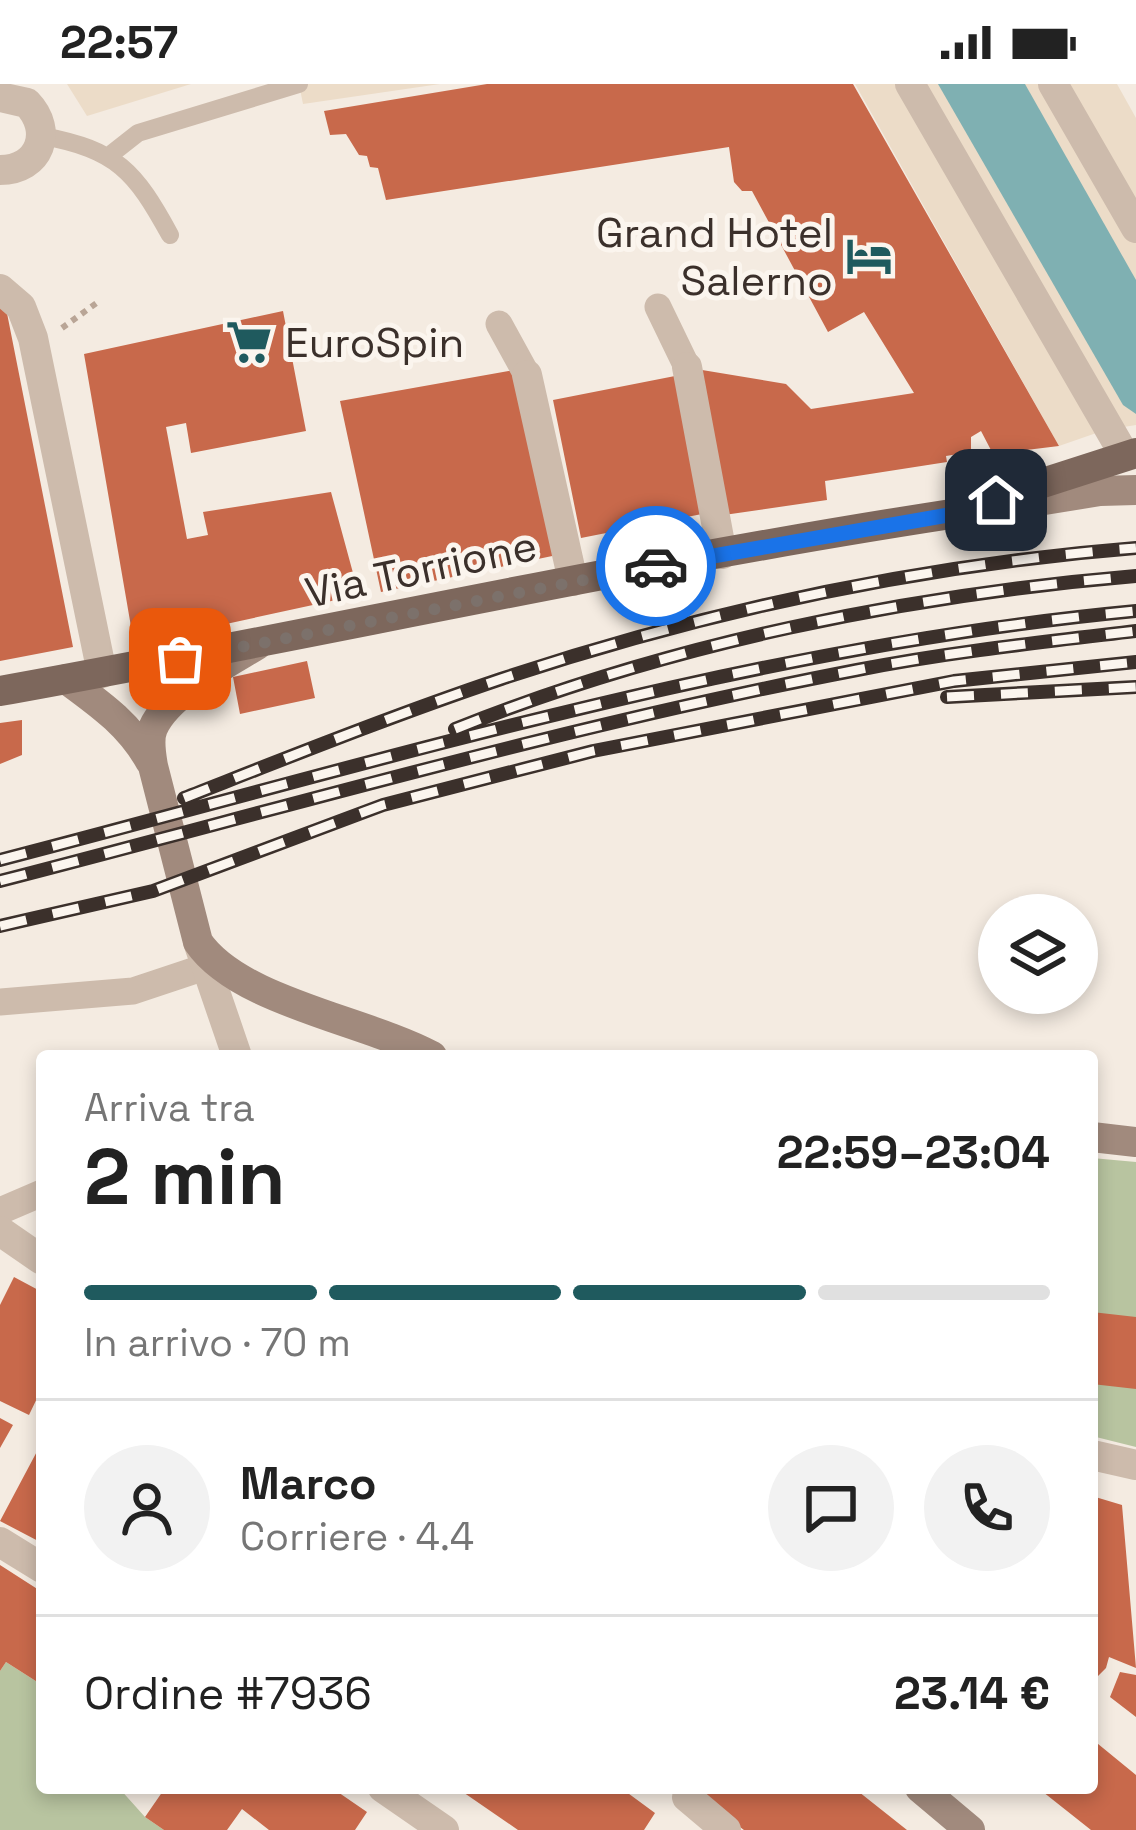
<!DOCTYPE html>
<html lang="it">
<head>
<meta charset="utf-8">
<style>
	body { margin:0; font-family:"Space Grotesk",sans-serif; background:#f2f2f2; color:#222; height:100vh; display:flex; flex-direction:column; font-size:45px; white-space:nowrap }
	* { box-sizing:border-box; margin:0 }
	p { font-size:39px; color:#767676 }
	.icon { flex:none; width:66px; height:66px; fill:none; stroke:currentColor; stroke-width:2; stroke-linecap:round; stroke-linejoin:round }
	.map { position:relative; flex:1; overflow:hidden }
	.side { position:absolute; left:36px; top:966px; width:1062px; height:744px; display:flex; flex-direction:column; background:#fff; border-radius:12px; box-shadow:0 6px 18px #0003 }
	.side>* { flex:none }
	.fabs { position:absolute; left:978px; top:810px; display:grid; gap:24px }
	.fabs a { display:grid; place-items:center; width:120px; height:120px; border-radius:50%; background:#fff; box-shadow:0 6px 18px #0003; font-size:60px }
	.pin { position:absolute; display:grid; place-items:center; width:102px; height:102px; color:#fff; margin:-51px; border-radius:24px; box-shadow:0 6px 18px #0006 }
	.courier { position:absolute; display:grid; place-items:center; width:120px; height:120px; margin:-60px; border:9px solid #1a73e8; border-radius:50%; background:#fff; color:#222; box-shadow:0 3px 15px #0007 }
	.head em { font-style:normal; font-weight:600 }
	.head div { display:flex; flex-direction:column-reverse }
	.head { display:flex; align-items:center; justify-content:space-between; height:204px; padding:0 48px }
	h1 { font-size:78px; font-weight:600; line-height:90px }
	.bar { display:grid; grid-template-columns:repeat(4,1fr); gap:18px 12px; align-content:center; height:144px; padding:0 48px }
	.bar i { height:15px; border-radius:9px; background:#e0e0e0 }
	.bar .active { background:#1f5a5e }
	.bar p { grid-column:span 4 }
	.line { display:flex; align-items:center; gap:30px; padding:0 48px; border-top:3px solid #e0e0e0 }
	.line div { flex:1 }
	.round { display:grid; place-items:center; flex:none; width:126px; height:126px; border-radius:63px; background:#f2f2f2 }
	.status { display:flex; justify-content:space-between; align-items:center; height:84px; padding:0 60px; background:#fff; direction:ltr }
	.status svg { height:33px; fill:currentColor }
	.map>svg:first-child { display:block }
	.green { fill:#b8c4a0 }
	.plaza { fill:#ecdcc8 }
	.water { fill:#7fb0b2 }
	.building { fill:#c8694b }
	.lines { fill:none; stroke-linecap:round; stroke-linejoin:round }
	.path { stroke:#b9a596; stroke-width:6; stroke-dasharray:6 6; stroke-linecap:butt }
	.service { stroke:#cdbbac; stroke-width:18 }
	.pedestrian { stroke:#cdbbac; stroke-width:27 }
	.minor { stroke:#cdbbac; stroke-width:30 }
	.tertiary { stroke:#cdbbac; stroke-width:30 }
	.secondary { stroke:#a18a7d; stroke-width:30 }
	.primary { stroke:#7d675c; stroke-width:30 }
	.rail-casing { stroke:#3b302b; stroke-width:14 }
	.rail { stroke:#fbf5ee; stroke-width:9; stroke-dasharray:27; stroke-linecap:butt }
	.done { stroke:#7c716b; stroke-width:12; stroke-dasharray:0 21.6 }
	.route { stroke:#1a73e8; stroke-width:15 }
	.labels { text-anchor:middle; dominant-baseline:central; stroke-width:10; stroke-linejoin:round; paint-order:stroke }
	.poi-label { font-size:42px; fill:#3b302b; stroke:#fbf5ee; text-anchor:end }
	.street-label { font-size:42px; fill:#3b302b; stroke:#fbf5ee }
</style>
</head>
<body>
<div class="status"><b>22:57</b><svg viewBox="0 0 49 12"><path d="M0 12V9h3v3zM5 12V6h3v6zM10 12V3h3v9zM15 12V0h3v12zM26 1h20v11H26zM47 4h2v5h-2z"/></svg></div>
<div class="map">
<svg width="1136" height="1746" viewBox="0 0 1136 1746">
	<rect width="100%" height="100%" fill="#f4ebe1"/>
	<path class="green" d="M1092 1074 1136 1078V1363L1092 1352Z
		M6 1578 42 1601V1704H119L145 1733 164 1746H0V1587Z"/>
	<path class="plaza" d="M67 0H191L87 32Z
		M299 0H440L303 20Z
		M855 0H1117L1136 34V341L1105 346 1059 362Z"/>
	<path class="water" d="M938 0H1025L1136 196V330L1123 321Z"/>
	<path class="building" d="M487 0H853L1059 362 993 370 981 347 971 353V368L946 372 947 378 825 397 827 416 724 431 696 285 786 300 811 325 914 309 864 228 828 248 752 107H742L734 98 729 63 386 116 378 84 370 83 367 72 359 71 346 50 330 51 324 27Z
		M4 214 73 563 0 577V216Z
		M283 227 306 347 191 369 186 339 166 343 187 455 208 451 203 428 331 408 359 511 134 560 84 270Z
		M520 285 557 471 381 508 340 317Z
		M675 292 702 430 581 454 553 316Z
		M307 577 315 614 240 630 233 593Z
		M22 636V671L0 680V639Z
		M14 1193 42 1208V1304L29 1331 0 1317V1221Z
		M1092 1228 1136 1233V1305L1092 1300Z
		M0 1334 13 1341 0 1364Z
		M42 1358V1459L0 1437Z
		M1092 1412 1122 1421 1136 1584 1109 1573 1106 1584 1092 1598Z
		M0 1481 42 1508V1601L6 1578 0 1587Z
		M1120 1588 1136 1591V1633L1110 1613Z
		M1092 1655 1136 1691V1746H1091L1038 1704H1092Z
		M165 1704H332L367 1728 355 1746H269L242 1725 227 1746H164L145 1733Z
		M457 1704H621L655 1729 644 1746H518Z
		M704 1704H854L907 1746H744L698 1712Z"/>
	<g class="lines">
		<path class="path" d="M62 244 98 218"/>
		<path class="service" d="M43 52C117 66 135 87 170 151
			M110 71 138 49 299 0"/>
		<path class="pedestrian" d="M658 223 687 283
			M499 240 527 291
			M0 918 133 907 214 880
			M0 1127 42 1109"/>
		<path class="minor" d="M910 0 1125 372
			M1053 0 1136 144
			M0 13 27 19C54 47 40 86 0 86
			M0 205 21 223 33 254 102 589
			M687 283 722 470
			M527 291 573 497
			M198 858 237 972
			M1092 1371 1136 1381
			M692 1704 687 1713 726 1746"/>
		<path class="tertiary" d="M0 1147 42 1176
			M0 1458 42 1484
			M383 1704 444 1746"/>
		<path class="secondary" d="M1001 423 1100 407 1136 406
			M257 561C226 580 168 610 153 644 148 655 151 670 153 682L198 858C239 918 365 936 432 972
			M66 595C100 620 129 640 150 677
			M1092 1053 1136 1058
			M920 1704 970 1746"/>
		<path class="primary" d="M0 607C324 549 645 476 971 427L1021 406 1136 369"/>
		<g class="rail-casing">
			<path id="rail" d="M947 613 1136 603
				M455 645C667 560 908 511 1136 492
				M184 714C289 673 394 631 501 595 706 527 920 481 1136 464
				M0 776C375 679 749 563 1136 527
				M0 797C284 724 568 641 857 586 949 568 1043 558 1136 547
				M0 842 153 807 383 721 593 667 954 597 1136 578"/>
		</g>
		<use href="#rail" class="rail"/>
	</g>
	<g class="lines">
		<path class="done" d="M180 575 656 482"/>
		<path class="route" d="M656 482 971 427 996 416"/>
	</g>
	<defs>
		<g id="hotel-bare" transform="scale(3.6)"><path d="M-6-4.5h1.5V1H6V5H4.5V3h-9V5H-6ZM-4 0a1.8 1.8 0 1 1 3.6 0ZM.5 0V-2.5h3Q6-2.5 6 0Z" fill="#1f5a5e" stroke="#fbf5ee" stroke-width="2.5" paint-order="stroke"/></g>
		<g id="supermarket-bare" transform="scale(3.6)"><path d="M-6-5.5h2.5l.6 2H6L4.5 2H-2.5L-4.4-4H-6ZM-1.5 3.2a1.3 1.3 0 1 0 .1 0ZM3 3.2a1.3 1.3 0 1 0 .1 0Z" fill="#1f5a5e" stroke="#fbf5ee" stroke-width="2.5" paint-order="stroke"/></g>
	</defs>
	<g fill-rule="evenodd">
		<use href="#hotel-bare" x="869" y="172"/>
		<use href="#supermarket-bare" x="249" y="258"/>
	</g>
	<g class="labels">
		<g class="poi-label">
			<text x="833" y="148">Grand Hotel<tspan x="833" dy="48">Salerno</tspan></text>
			<text x="285" y="258" text-anchor="start">EuroSpin</text>
		</g>
		<g class="street-label">
			<text transform="translate(421 485) rotate(-12)">Via Torrione</text>
		</g>
	</g>
</svg>
<div class="fabs">
<a><svg class="icon" aria-label="layers" viewBox="0 0 24 24"><path d="M12 4l9 5-9 5-9-5zM3 14l9 5 9-5"/></svg></a>
</div>
<div class="pin" style="left:180px;top:575px;background:#ea580c"><svg class="icon" aria-label="bag" viewBox="0 0 24 24"><path d="M5 8h14l-1 12H6zM9 8a3 3 0 0 1 6 0"/></svg></div>
<div class="pin" style="left:996px;top:416px;background:#1f2937"><svg class="icon" aria-label="home" viewBox="0 0 24 24"><path d="M3 11l9-7 9 7M6 9v11h12V9"/></svg></div>
<div class="courier" style="left:656px;top:482px"><svg class="icon" aria-label="car" viewBox="0 0 24 24"><path d="M5 17H2v-5l4-1 3-4h7l3 4 3 1v5h-3M9 17h6M6 11h13"/><circle cx="7" cy="17" r="2"/><circle cx="17" cy="17" r="2"/></svg></div>
<section class="side">
<div class="head"><div><h1>2 min</h1><p>Arriva tra</p></div><em>22:59–23:04</em></div>
<div class="bar"><i class="active"></i><i class="active"></i><i class="active"></i><i></i><p>In arrivo · 70 m</p></div>
<div class="line" style="height:216px"><a class="round"><svg class="icon" aria-label="person" viewBox="0 0 24 24"><circle cx="12" cy="8" r="4"/><path d="M4 21q1-7 8-7t8 7"/></svg></a><div><b>Marco</b><p>Corriere · 4.4</p></div><a class="round"><svg class="icon" aria-label="chat" viewBox="0 0 24 24"><path d="M4 5h16v11H9l-5 4z"/></svg></a><a class="round"><svg class="icon" aria-label="phone" viewBox="0 0 24 24"><path d="M5 4h4l2 5-3 2q2 4 5 5l2-3 5 2v4C11 20 4 13 5 4z"/></svg></a></div>
<div class="line" style="height:156px"><div>Ordine #7936</div><b>23.14 €</b></div>
</section>
</div>
</body>
</html>
